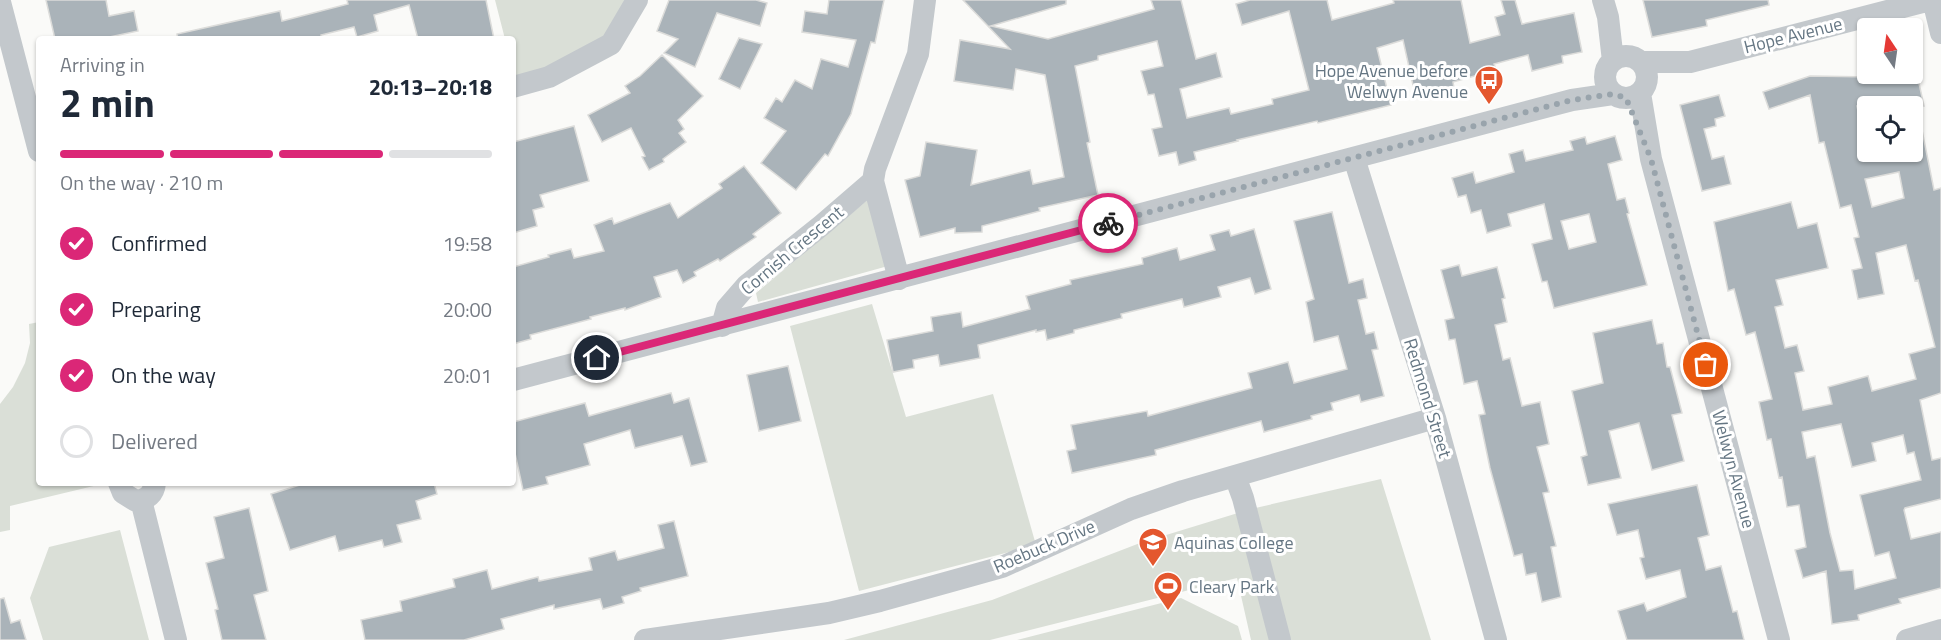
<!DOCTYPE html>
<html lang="en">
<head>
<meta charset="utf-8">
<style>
	body { margin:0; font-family:"Titillium Web",sans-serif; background:#f2f2f3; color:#1f2937; height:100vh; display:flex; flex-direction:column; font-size:22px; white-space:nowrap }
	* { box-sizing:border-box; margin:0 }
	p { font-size:20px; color:#747a83 }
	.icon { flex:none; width:33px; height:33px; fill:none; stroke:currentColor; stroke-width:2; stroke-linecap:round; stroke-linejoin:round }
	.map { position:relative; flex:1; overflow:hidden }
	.panel { position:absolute; left:36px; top:36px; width:480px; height:450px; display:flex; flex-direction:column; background:#fff; border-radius:6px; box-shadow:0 2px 4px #0004 }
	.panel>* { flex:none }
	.needle { width:39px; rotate:347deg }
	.tools { position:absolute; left:1857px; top:18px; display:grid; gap:12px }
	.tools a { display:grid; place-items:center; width:66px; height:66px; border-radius:6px; background:#fff; box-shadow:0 2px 4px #0004; font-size:30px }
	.pin { position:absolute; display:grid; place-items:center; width:51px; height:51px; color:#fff; margin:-26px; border:3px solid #fff; border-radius:50%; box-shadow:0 2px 6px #0007 }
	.courier { position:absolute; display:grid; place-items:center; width:60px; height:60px; margin:-30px; border:4px solid #db2777; border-radius:50%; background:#fff; color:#222; box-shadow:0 2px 8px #0007 }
	.head em { font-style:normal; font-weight:700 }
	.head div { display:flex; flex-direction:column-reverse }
	.head { display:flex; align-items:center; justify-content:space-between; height:102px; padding:0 24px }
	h1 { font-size:39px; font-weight:700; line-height:45px }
	.bar { display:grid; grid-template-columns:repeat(4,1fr); gap:9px 6px; align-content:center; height:72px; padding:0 24px }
	.bar i { height:8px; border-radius:4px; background:#e0e1e3 }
	.bar .active { background:#db2777 }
	.bar p { grid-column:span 4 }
	ol { padding:0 24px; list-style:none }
	li { display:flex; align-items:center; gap:18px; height:66px }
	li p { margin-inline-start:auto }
	li .icon { padding:6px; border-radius:50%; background:#db2777; color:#fff; stroke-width:4 }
	li:last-child { color:#747a83 }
	li i { width:33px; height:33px; border:3px solid #e0e1e3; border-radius:50% }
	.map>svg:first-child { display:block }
	.green { fill:#dadfd7 }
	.building { fill:#aab3b9; stroke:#dcdcda; stroke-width:1.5; fill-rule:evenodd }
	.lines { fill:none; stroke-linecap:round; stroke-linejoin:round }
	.minor { stroke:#c3c8cc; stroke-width:22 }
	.done { stroke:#99a4ac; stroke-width:6; stroke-dasharray:0 10.8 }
	.route { stroke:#db2777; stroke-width:8 }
	.labels { text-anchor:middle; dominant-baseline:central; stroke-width:6; stroke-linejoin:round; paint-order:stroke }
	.street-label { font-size:18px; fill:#657683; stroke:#fff }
	.poi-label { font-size:18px; fill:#657683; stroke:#fff; text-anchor:start }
</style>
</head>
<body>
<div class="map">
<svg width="1941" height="640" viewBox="0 0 1941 640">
	<rect width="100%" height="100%" fill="#fafaf8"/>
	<path class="green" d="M495 0H632L607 41 516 80 513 68V39H505Z
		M870 198 888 266 758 302 756 293Z
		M872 304 906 417 993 394 1036 545 859 591 790 326Z
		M39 322V483L102 484 10 506V530L0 532V404L13 387 25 363 30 343 29 324Z
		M1381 479 1431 640H1251L1237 578 990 640H844L992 600 1140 543 1251 509Z
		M120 530 149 640H43L30 598 49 547Z
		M1181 598 1238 626 1242 640H1017Z"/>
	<path class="building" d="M46 0H106L109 16 134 11 138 31 100 39H55Z
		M347 0H486L494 39H418L409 5 374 15 378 31 357 37 354 27 321 35 322 39H178L177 34 280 11 282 21 348 4Z
		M669 0H756L767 3 760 26 717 13 695 67 664 53 678 39 657 31Z
		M829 0H884L875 43 871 42 851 114 828 156 825 154 796 190 761 163 786 131 764 118 776 98 782 102 795 80 812 89 821 59 848 67 856 40 802 32 805 11 827 14Z
		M963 0H1066V4L991 26 1048 39 1154 9 1151 0H1181L1196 59 1216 53 1222 77 1180 89 1187 118 1229 108 1231 114 1273 104 1272 99 1309 90 1289 11 1242 25 1236 4 1250 0H1327L1332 20 1394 3 1393 0H1461L1470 43 1500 35 1495 17 1505 14 1501 0H1515L1522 24 1574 13 1582 52 1562 56 1563 63 1532 71 1528 55 1494 64 1496 70 1453 82 1455 94 1438 98 1436 89 1415 94 1403 40 1377 48 1391 105 1318 123 1317 121 1237 140 1238 141 1194 152 1196 160 1179 165 1176 152 1159 156 1152 129 1162 127 1154 94 1148 95 1141 71 1163 66 1157 41 1098 56V60L1075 66 1090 142 1087 143 1098 195 1039 208 1040 211 982 226V232L955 233V228L920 237 905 180 920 176 926 142 977 150 971 185 1030 170 1033 184 1064 177 1045 75 1016 69 1013 90 954 81 960 40 1010 49Z
		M1643 0H1768L1769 5 1706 20 1707 26 1652 37Z
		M739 38 762 44 740 89 719 79Z
		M662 55 703 96 678 120 684 129 679 133 686 142 663 159 664 162 649 170 642 157 645 156 631 128 602 142 588 115 630 93 625 86 640 76Z
		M1871 74H1917L1924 106H1857L1866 152H1912V116L1919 115 1934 190 1941 188V393L1920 400 1932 460 1941 458V499L1905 508 1904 510 1911 539 1941 532V588L1899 599 1901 603 1858 615 1859 620 1832 624 1826 571 1803 578 1795 550 1806 547 1799 505 1787 507 1782 477 1779 478 1771 439 1767 440 1759 402 1772 399 1755 332 1746 335 1734 289 1728 291 1714 222 1791 202 1798 228 1817 223 1828 268 1776 280 1783 305 1775 307 1785 348 1797 345 1804 371 1795 373 1803 410 1832 404 1828 387 1868 376 1872 391 1916 379 1909 354 1935 347 1918 280 1915 281 1906 245 1876 253 1884 294 1858 299 1852 270 1862 268 1854 238 1859 237 1851 205 1840 208 1824 142 1819 143 1810 95 1769 109 1763 92 1810 76 1872 77ZM1899 172 1904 198 1872 207 1865 179ZM1841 424 1852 467 1876 461 1872 443 1903 435 1907 454 1914 452 1921 480 1860 495 1875 556 1889 552 1896 578 1855 589 1853 570 1840 571 1830 533 1815 456 1807 458 1802 432Z
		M1719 95 1725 116 1715 119 1716 126 1704 129 1712 159 1724 156 1731 184 1702 191 1680 105Z
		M574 126 589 181 540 195 544 207 533 210 537 226 513 233V142Z
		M1615 136 1622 160 1608 164 1617 200 1625 198 1629 213 1627 214 1647 285 1554 308 1547 281 1542 282 1532 244 1552 239 1544 204 1508 214 1511 226 1487 233 1481 210 1471 213 1466 195 1458 197 1452 178 1473 172 1476 183 1514 172 1509 154 1523 150 1526 161 1573 150 1570 141 1585 137 1587 144ZM1589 214 1596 242 1569 249 1561 221Z
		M744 166 781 213 753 234 756 237 720 261 718 259 694 272 696 276 683 283 677 270 654 277 661 297 625 310V308L590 317 591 319 530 335 531 339 513 344V267L549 257 548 255 571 249 574 258 604 251 594 225 612 218 614 224 670 203 678 218 722 188 719 184Z
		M1332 212 1349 283 1363 279 1367 298 1358 300 1366 334 1374 332 1378 349 1372 350 1384 396 1361 402 1359 395 1331 403 1333 410 1311 416 1312 419 1264 432 1261 421 1155 450 1156 455 1072 473 1067 451 1076 449 1071 425 1147 411 1148 416 1252 388 1248 373 1288 362 1294 383 1347 369 1338 336 1314 342 1306 302 1314 299 1294 221Z
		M1254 229 1271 289 1255 294 1250 278 1218 287 1221 297 1184 307 1182 299 1121 314 1122 318 1074 330V333L1047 340 1045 330 1036 332V330L978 345 980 358 940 366 938 355 913 360 914 368 893 372 887 340 933 331 931 317 961 312 963 327 1030 309 1026 296 1071 284 1070 280 1143 264 1142 258 1177 248 1180 260 1215 250 1210 235 1229 230 1231 236Z
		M1459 265 1462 276 1497 267 1505 298 1502 299 1507 322 1495 325 1503 360 1510 358 1522 406 1540 402 1549 444 1537 447 1549 492 1543 493 1556 546 1551 547 1561 597 1542 602 1536 573 1526 575 1522 554 1514 556 1490 468 1479 415 1485 414 1477 381 1464 384 1455 339 1449 340 1445 320 1454 318 1441 270Z
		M1652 320 1657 344 1663 343 1667 367H1670L1682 413 1672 415 1684 461 1652 470 1639 423 1609 431 1621 478 1588 485 1581 457 1587 455 1572 391 1603 383 1593 333Z
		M788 366 801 421 759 431 747 375Z
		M671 393 674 403 689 398 707 462 691 466 682 436 635 448 630 430 584 444 590 465 546 477 548 484 523 490 513 444V422L585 403 589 416Z
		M306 483H434L437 494 416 501 421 519 397 525 402 542 384 547 382 540 339 551 335 536 290 550 271 494Z
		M1697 485 1709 535 1698 538 1706 570 1721 566 1733 612 1737 611 1744 640H1627L1618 611 1644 603 1647 611 1686 597 1680 570 1646 579 1640 558 1644 557 1638 530 1617 535 1608 504Z
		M249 508 268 591 254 595 266 640H222L215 610 218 609 206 563 224 558 214 517Z
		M674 521 688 576 640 588 641 591 622 597 624 603 603 609 600 599 554 609V605L501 619 504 629 464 640H365L361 620 402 611 400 601 455 587 453 579 487 570 492 589 538 577 539 581 592 570 589 558 615 551 618 560 664 548 658 525Z
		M4 598 11 623 20 620 26 640H0V599Z"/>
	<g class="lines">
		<path class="minor" d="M1603 0 1608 17 1613 61
			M1933 0 1941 33
			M0 2 39 151
			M1605 77a21 21 0 1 1 42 0a21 21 0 1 1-42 0Z
			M1641 62H1690L1930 0
			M513 87 549 77 611 44 637 0
			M1640 93 1651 159 1779 640
			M1354 158 1435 418 1496 640
			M899 279 873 181 875 169 918 54 925 0
			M722 326 727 308 747 285 822 225 873 181
			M513 380 1572 100 1613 94
			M1235 476 1243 498 1280 640
			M119 483 123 493 136 501C147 500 154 494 155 483
			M141 500 176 640
			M645 640 829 613 880 601 970 576 1002 567 1131 509 1183 491 1435 418
			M1907 640 1941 630"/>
	</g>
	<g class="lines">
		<path class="done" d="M1108 223 1572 100 1613 94 1626 98 1651 159 1706 365"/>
		<path class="route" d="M597 358 1108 223"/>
	</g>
	<defs>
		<g id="bus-pin" transform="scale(1.5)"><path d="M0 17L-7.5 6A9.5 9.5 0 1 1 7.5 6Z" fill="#e4572e" stroke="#fff"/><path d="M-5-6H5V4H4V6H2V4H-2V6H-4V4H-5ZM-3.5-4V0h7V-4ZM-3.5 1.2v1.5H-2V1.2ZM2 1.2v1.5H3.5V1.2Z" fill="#fff"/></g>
		<g id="school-pin" transform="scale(1.5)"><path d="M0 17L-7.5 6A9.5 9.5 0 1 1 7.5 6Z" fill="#e4572e" stroke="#fff"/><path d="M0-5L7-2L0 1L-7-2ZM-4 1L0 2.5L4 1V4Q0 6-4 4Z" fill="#fff"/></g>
		<g id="stadium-pin" transform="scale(1.5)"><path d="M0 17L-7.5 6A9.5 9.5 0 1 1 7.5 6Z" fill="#e4572e" stroke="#fff"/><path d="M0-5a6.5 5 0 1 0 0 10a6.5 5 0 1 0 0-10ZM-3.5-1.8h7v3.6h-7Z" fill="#fff"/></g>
	</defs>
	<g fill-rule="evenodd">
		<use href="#bus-pin" x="1489" y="80"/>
		<use href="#school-pin" x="1153" y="542"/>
		<use href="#stadium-pin" x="1168" y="586"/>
	</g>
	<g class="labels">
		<g class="street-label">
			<text transform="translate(1793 35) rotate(-14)">Hope Avenue</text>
			<text transform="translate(792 250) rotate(-40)">Cornish Crescent</text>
			<text transform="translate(1428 398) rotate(73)">Redmond Street</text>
			<text transform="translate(1734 469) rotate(75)">Welwyn Avenue</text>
			<text transform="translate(1044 546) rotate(-23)">Roebuck Drive</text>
		</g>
		<g class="poi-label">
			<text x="1468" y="70" text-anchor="end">Hope Avenue before<tspan x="1468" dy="21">Welwyn Avenue</tspan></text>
			<text x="1174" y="542">Aquinas College</text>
			<text x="1189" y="586">Cleary Park</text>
		</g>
	</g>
</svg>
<div class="tools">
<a><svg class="needle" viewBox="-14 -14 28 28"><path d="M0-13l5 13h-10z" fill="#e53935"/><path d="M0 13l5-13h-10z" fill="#747a83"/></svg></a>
<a><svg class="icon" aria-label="locate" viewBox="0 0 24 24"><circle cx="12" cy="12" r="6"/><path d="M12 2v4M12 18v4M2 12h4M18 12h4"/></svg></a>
</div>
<div class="pin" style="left:1706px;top:365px;background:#ea580c"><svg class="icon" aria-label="bag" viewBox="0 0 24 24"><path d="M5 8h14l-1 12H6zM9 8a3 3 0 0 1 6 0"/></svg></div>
<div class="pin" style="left:597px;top:358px;background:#1f2937"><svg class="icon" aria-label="home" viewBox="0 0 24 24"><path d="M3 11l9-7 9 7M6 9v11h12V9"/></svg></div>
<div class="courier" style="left:1108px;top:223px"><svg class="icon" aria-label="bike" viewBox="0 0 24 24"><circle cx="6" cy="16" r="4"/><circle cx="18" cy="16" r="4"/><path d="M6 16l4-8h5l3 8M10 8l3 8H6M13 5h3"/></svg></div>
<section class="panel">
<div class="head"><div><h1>2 min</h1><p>Arriving in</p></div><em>20:13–20:18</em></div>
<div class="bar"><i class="active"></i><i class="active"></i><i class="active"></i><i></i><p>On the way · 210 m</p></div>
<ol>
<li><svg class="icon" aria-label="check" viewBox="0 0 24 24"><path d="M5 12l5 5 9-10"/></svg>Confirmed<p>19:58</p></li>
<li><svg class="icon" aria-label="check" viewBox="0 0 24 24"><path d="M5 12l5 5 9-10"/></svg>Preparing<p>20:00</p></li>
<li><svg class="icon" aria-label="check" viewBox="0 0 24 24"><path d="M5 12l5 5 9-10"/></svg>On the way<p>20:01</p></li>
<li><i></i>Delivered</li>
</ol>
</section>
</div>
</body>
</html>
